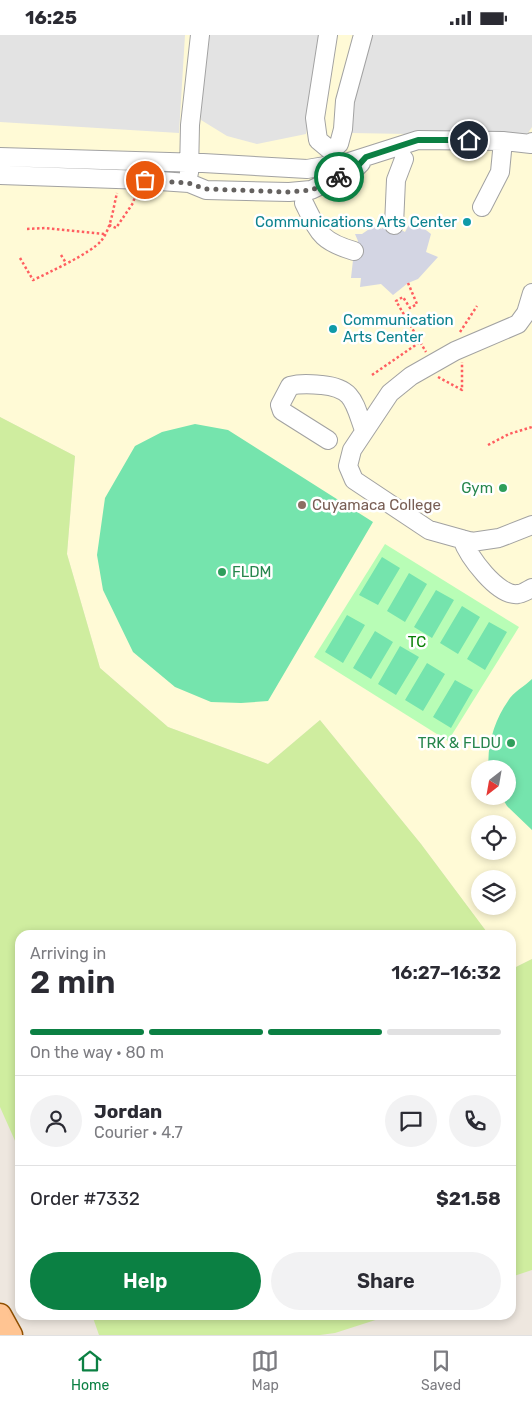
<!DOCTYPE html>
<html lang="en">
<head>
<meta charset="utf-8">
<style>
	body { margin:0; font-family:Rubik,sans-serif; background:#f2f2f3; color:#2b2b33; height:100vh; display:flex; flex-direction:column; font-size:19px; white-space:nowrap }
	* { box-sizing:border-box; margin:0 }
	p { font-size:16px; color:#7c7c81 }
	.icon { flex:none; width:28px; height:28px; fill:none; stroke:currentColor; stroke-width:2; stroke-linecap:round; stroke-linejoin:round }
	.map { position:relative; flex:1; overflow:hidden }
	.details { position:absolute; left:15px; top:895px; width:501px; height:390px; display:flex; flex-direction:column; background:#fff; border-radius:15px; box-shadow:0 2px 8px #0003 }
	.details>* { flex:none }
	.needle { width:32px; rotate:211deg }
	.controls { position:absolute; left:471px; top:725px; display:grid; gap:10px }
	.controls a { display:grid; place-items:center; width:45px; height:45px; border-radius:50%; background:#fff; box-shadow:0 2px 8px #0003; font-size:25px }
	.pin { position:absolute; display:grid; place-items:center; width:42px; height:42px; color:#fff; margin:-21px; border:2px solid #fff; border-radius:50%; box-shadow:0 1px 5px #0007 }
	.courier { position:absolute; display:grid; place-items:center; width:50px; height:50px; margin:-25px; border:4px solid #0b8043; border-radius:50%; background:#fff; color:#222; box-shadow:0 1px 6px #0007 }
	.headline em { font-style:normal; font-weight:600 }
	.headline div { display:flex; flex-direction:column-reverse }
	.headline { display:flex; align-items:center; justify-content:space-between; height:85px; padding:0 15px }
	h1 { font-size:32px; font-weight:600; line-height:38px }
	.bar { display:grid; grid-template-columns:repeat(4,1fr); gap:8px 5px; align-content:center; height:60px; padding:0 15px }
	.bar i { height:6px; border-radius:4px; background:#e1e1e2 }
	.bar .on { background:#0b8043 }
	.bar p { grid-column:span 4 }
	.line { display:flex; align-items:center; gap:12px; padding:0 15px; border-top:1px solid #e1e1e2 }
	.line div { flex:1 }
	.round { display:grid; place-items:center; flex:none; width:52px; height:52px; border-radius:26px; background:#f2f2f3 }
	.cta { display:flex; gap:10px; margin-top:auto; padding:10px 15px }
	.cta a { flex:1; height:58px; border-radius:30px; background:#0b8043; color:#fff; font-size:20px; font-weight:600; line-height:58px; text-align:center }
	.cta a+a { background:#f2f2f3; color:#2b2b33 }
	.status { display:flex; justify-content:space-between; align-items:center; height:35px; padding:0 25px; background:#fff; direction:ltr }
	.status svg { height:14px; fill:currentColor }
	.tabs { display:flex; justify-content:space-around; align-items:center; height:70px; border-top:1px solid #e1e1e2; background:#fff; font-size:14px; color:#7c7c81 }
	.tabs a { display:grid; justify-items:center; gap:2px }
	.tabs .on { color:#0b8043 }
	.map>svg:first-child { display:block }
	.education { fill:#fffad6; fill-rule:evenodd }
	.grass { fill:#cfed9f }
	.park { fill:#b8fdb6 }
	.pitch { fill:#75e4ad }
	.parking { fill:#e3e3e3 }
	.plaza { fill:#d3d5e3 }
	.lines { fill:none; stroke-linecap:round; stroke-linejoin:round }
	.minor-casing { stroke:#a2a2a2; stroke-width:20 }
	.major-casing { stroke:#915000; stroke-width:25 }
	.path { stroke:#ff5e60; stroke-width:2.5; stroke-dasharray:2.5 2.5; stroke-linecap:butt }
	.minor { stroke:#fff; stroke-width:18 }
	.major { stroke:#ffc492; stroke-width:22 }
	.done { stroke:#656260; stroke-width:5; stroke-dasharray:0 9 }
	.route { stroke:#0b8043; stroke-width:6 }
	.culture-dot { fill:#0f9aa8; stroke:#fff; stroke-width:2 }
	.leisure-dot { fill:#2e9e5b; stroke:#fff; stroke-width:2 }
	.education-dot { fill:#8d6e63; stroke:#fff; stroke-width:2 }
	.labels { text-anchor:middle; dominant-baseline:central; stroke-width:5; stroke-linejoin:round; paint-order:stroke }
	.culture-label { font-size:15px; fill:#0d838f; stroke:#fff; text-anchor:end }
	.leisure-label { font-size:15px; fill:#27864d; stroke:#fff; text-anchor:end }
	.education-label { font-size:15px; fill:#785e54; stroke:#fff; text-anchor:start }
	.park-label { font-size:15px; fill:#077f03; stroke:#fff }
</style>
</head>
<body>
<div class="status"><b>16:25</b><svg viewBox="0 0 49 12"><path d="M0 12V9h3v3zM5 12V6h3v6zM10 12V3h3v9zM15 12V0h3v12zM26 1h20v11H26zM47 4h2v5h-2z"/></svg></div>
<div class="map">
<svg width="532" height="1300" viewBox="0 0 532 1300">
	<rect width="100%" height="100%" fill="#eee7df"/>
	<path class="education" d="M0 0H532V924L514 933 511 929V900H489L421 809 320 685 268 729 168 692 100 633 67 519 75 421 0 382ZM480 734H508V761H480ZM480 789H508V816H480ZM480 844H508V871H480Z"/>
	<path class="grass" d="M0 382 75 421 67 519 100 633 168 692 268 729 320 685 421 809 489 900H20V1117L0 1072Z
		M532 924V1235L511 1242V929L514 933Z
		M92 1280H391L335 1298 320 1300H99Z"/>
	<path class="park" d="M385 509 519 592 448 706 314 622Z"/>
	<path class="pitch" d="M195 389 228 395 373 487 268 666 241 668 211 667 175 652 133 617 103 555 97 520 105 463 135 411 162 397Z
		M382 522 400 533 378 570 359 560Z
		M409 538 427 549 405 587 387 576Z
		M436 555 454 565 432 603 414 592Z
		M462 571 480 582 458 619 440 608Z
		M347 580 365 590 343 628 325 617Z
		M489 587 507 597 485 635 467 624Z
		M375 596 393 607 371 644 353 633Z
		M400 611 419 622 396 660 378 649Z
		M427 628 445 639 423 676 405 665Z
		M532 644V795L507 771 501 761H508V734H489C486 712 495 684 508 666 513 657 525 651 532 644Z
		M455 645 473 655 451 693 433 682Z"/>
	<path class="parking" d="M0 0H185L179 98 0 87Z
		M207 0H324L306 99 257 109 227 101 201 85V20Z
		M370 0H532V92L526 101 351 98 347 83Z"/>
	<path class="plaza" d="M412 184 431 199 426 217 438 222 418 244 408 248 393 260 381 249 360 252 361 243H351L354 216 358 206 355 199H362L378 188 381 194 388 188 405 197Z"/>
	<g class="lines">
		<g class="minor-casing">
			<path id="minor" d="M328 0 315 83 318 105 330 115 339 109 343 94 345 66 363 0
				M0 122 203 128 307 134 349 127 418 105 503 106 531 109 532 107
				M189 138 190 90 200 0
				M0 140 145 145 189 148 206 155 289 157 311 155 355 134 361 128
				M304 168C319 198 320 206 354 216
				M482 172 500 137 503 106
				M394 190 396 145 404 124
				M532 258 526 278 518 289 455 316 411 341 390 358 352 415 348 431 354 445 429 495 472 507 499 503 532 490
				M328 405 282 376 280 370 290 351C301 348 311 349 322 350 354 353 354 368 364 395
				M462 504C468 521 498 562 518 559 522 559 528 555 532 553"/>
		</g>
		<g class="major-casing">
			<path id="major" d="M0 1280 11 1300"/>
		</g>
		<path class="path" d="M109 190 116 193 133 168 136 158
			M27 194 45 193 104 199
			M61 220 66 228
			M20 223 33 245C48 238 91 218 101 206 111 194 113 174 117 158
			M408 248 417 269 410 273 403 262 396 266 426 317
			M460 297 477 271
			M372 340 420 307
			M438 342 462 355V327
			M488 410 509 399 532 392"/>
		<use href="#minor" class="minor"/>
		<use href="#major" class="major"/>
	</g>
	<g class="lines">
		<path class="done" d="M145 145 188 148 206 154 289 157 312 155 339 142"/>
		<path class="route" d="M339 142 355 134 366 122 418 105H469"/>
	</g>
	<g class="culture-dot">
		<circle cx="467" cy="187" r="5"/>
		<circle cx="333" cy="294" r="5"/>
	</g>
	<g class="leisure-dot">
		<circle cx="503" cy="453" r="5"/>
		<circle cx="222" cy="537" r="5"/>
		<circle cx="511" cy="708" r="5"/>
	</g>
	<circle class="education-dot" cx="302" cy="470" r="5"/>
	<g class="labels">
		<g class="culture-label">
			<text x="457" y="187">Communications Arts Center</text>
			<text x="343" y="285" text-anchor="start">Communication<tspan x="343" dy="17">Arts Center</tspan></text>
		</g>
		<g class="leisure-label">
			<text x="493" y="453">Gym</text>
			<text x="232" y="537" text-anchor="start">FLDM</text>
			<text x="501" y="708">TRK &amp; FLDU</text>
		</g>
		<g class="education-label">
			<text x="312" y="470">Cuyamaca College</text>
		</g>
		<g class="park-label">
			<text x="417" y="607">TC</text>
		</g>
	</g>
</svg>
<div class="controls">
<a><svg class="needle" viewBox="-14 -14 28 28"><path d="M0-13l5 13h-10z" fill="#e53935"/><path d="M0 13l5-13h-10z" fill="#7c7c81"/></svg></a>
<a><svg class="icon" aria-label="locate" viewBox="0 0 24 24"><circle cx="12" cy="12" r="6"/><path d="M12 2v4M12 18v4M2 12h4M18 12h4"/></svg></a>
<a><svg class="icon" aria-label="layers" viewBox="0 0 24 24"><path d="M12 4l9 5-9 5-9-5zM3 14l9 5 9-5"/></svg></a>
</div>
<div class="pin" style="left:145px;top:145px;background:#ea580c"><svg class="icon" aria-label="bag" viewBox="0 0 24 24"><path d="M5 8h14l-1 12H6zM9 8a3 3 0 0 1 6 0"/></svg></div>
<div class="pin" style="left:469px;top:105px;background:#1f2937"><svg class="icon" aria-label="home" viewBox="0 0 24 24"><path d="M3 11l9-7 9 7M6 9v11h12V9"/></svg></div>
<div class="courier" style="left:339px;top:142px"><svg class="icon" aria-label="bike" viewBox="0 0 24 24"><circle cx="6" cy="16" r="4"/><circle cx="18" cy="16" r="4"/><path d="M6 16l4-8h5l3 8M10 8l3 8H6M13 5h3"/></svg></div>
<section class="details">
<div class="headline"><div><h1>2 min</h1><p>Arriving in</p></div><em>16:27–16:32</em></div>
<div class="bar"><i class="on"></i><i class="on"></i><i class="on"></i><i></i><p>On the way · 80 m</p></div>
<div class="line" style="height:90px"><a class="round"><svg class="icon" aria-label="person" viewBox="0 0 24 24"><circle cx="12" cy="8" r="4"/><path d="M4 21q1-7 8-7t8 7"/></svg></a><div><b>Jordan</b><p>Courier · 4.7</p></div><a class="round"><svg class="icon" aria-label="chat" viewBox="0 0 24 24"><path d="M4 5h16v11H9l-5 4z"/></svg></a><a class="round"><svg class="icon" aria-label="phone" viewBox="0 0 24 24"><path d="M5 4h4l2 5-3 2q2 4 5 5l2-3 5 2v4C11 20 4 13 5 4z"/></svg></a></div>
<div class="line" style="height:65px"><div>Order #7332</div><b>$21.58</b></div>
<div class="cta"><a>Help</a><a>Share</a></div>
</section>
</div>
<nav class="tabs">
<a class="on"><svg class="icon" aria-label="home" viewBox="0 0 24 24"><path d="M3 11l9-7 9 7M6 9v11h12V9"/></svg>Home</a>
<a><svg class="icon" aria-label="map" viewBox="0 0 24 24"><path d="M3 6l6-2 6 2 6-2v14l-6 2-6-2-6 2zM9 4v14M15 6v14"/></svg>Map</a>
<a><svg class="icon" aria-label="saved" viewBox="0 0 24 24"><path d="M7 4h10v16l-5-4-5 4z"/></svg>Saved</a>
</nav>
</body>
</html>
